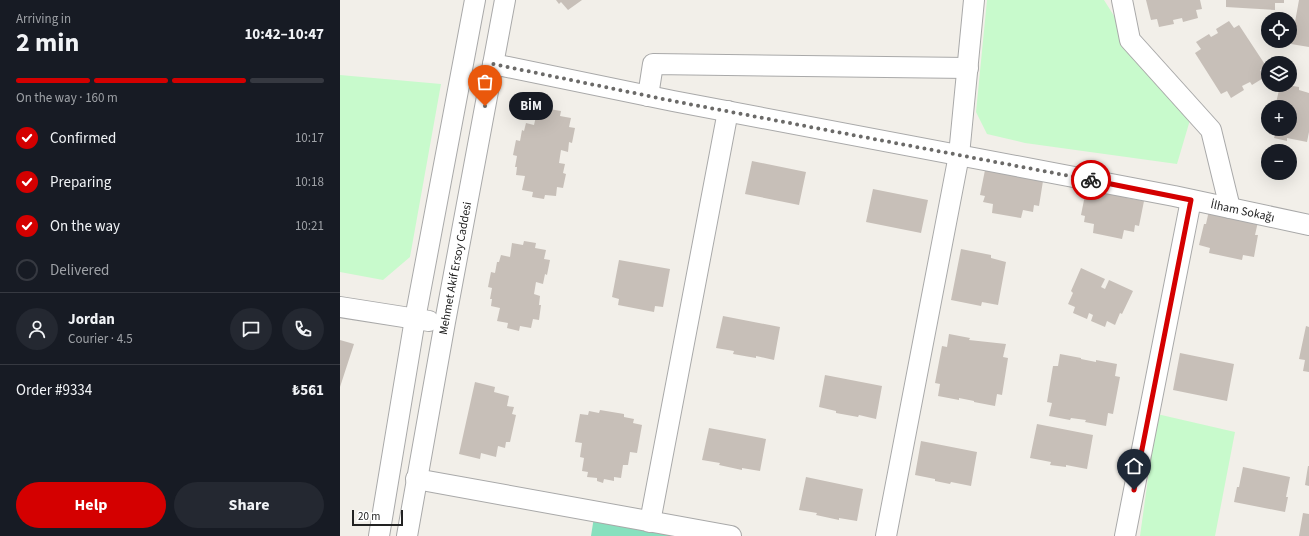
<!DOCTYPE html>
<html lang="en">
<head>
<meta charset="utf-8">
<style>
	body { margin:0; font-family:"Source Sans 3",sans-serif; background:#242831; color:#f1f3f6; height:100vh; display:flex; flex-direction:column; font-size:15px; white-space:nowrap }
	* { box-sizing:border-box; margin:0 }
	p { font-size:13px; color:#9ea1a6 }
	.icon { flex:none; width:22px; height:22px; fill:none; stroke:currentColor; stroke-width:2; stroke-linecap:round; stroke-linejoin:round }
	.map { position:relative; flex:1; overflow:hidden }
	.side { display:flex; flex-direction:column; background:#171b24; width:340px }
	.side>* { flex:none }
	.buttons { position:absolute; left:921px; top:12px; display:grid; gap:8px }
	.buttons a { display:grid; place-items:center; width:36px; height:36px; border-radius:50%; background:#171b24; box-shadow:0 4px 16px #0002; font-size:20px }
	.scale { position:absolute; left:12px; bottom:10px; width:51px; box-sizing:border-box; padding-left:4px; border:2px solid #222; border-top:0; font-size:11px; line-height:14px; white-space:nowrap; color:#222; -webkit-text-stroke:3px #fff; paint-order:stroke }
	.pin { position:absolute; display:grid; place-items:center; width:34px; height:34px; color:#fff; margin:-41px -17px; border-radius:50% 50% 50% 0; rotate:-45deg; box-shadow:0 0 4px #0007 }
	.pin .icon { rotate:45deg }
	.courier { position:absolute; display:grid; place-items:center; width:40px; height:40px; margin:-20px; border:3px solid #d40000; border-radius:50%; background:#fff; color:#222; box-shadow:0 1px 5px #0007 }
	.bubble { position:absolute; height:28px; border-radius:14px; background:#171b24; box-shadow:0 4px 16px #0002; font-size:13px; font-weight:700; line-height:28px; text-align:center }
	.summary em { font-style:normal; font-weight:700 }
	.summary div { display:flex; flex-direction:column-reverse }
	.summary { display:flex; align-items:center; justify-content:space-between; height:68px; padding:0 16px }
	h1 { font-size:26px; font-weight:700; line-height:30px }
	.bar { display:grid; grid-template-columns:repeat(4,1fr); gap:6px 4px; align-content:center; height:48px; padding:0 16px }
	.bar i { height:5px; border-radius:3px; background:#363941 }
	.bar .selected { background:#d40000 }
	.bar p { grid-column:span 4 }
	.line { display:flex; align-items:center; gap:10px; padding:0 16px; border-top:1px solid #363941 }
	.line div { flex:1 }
	.round { display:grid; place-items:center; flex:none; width:42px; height:42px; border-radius:21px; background:#242831 }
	ol { padding:0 16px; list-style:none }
	li { display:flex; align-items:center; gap:12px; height:44px }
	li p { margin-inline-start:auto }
	li .icon { padding:4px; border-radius:50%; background:#d40000; color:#fff; stroke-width:4 }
	li:last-child { color:#9ea1a6 }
	li i { width:22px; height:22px; border:2px solid #363941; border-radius:50% }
	.action { display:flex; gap:8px; margin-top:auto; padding:8px 16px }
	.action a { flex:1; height:46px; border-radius:24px; background:#d40000; color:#fff; font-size:16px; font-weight:700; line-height:46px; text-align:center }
	.action a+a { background:#242831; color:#f1f3f6 }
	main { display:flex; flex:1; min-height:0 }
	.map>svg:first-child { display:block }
	.park { fill:#c8facc }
	.pitch { fill:#88e0be }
	.building { fill:#c7bfb8 }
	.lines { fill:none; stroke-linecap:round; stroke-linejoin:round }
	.minor-casing { stroke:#a9a9a9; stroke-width:22 }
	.minor { stroke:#fff; stroke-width:20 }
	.done { stroke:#6b6a68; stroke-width:4; stroke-dasharray:0 7.2 }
	.route { stroke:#d40000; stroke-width:5 }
	.labels { text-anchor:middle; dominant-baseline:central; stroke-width:3; stroke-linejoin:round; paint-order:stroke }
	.street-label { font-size:12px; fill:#222; stroke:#fff }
</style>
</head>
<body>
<main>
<section class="side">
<div class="summary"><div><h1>2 min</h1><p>Arriving in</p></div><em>10:42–10:47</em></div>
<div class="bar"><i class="selected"></i><i class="selected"></i><i class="selected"></i><i></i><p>On the way · 160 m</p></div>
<ol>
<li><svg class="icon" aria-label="check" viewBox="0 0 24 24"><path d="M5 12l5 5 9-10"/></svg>Confirmed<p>10:17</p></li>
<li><svg class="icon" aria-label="check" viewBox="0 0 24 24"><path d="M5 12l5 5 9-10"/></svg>Preparing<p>10:18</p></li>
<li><svg class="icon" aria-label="check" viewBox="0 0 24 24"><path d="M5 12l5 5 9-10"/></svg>On the way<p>10:21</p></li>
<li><i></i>Delivered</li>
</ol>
<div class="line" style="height:72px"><a class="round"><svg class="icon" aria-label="person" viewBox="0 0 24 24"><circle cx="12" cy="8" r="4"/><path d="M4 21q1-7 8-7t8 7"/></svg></a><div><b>Jordan</b><p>Courier · 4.5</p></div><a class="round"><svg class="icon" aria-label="chat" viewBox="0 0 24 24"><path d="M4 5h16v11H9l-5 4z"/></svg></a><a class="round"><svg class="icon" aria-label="phone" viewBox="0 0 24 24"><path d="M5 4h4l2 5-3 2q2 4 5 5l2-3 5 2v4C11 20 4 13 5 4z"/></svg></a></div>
<div class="line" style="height:52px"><div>Order #9334</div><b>₺561</b></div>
<div class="action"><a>Help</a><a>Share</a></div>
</section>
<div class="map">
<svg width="969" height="536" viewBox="0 0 969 536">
	<rect width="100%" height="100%" fill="#f2efe9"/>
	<path class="park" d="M647 0H764L805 65 850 120 837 164 685 143 647 134 636 112Z
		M0 75 101 84 70 257 43 280 0 272Z
		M817 414 895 432 875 536H800Z"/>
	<path class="pitch" d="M254 517 330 530 329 536H251Z"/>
	<path class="building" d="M216 0H242L228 10 221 2 219 4Z
		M806 0H860L862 9 856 10 858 18 843 22 842 18 833 20 834 24 819 27 817 19 811 20Z
		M886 0H944V3H935V10L886 7Z
		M959 0H969V47L951 44Z
		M889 21 894 28 899 25 926 66 920 70 925 77 912 85 910 82 902 86 904 90 891 98 887 91 881 94 855 53 861 49 856 42 869 34 871 37 878 33 876 29Z
		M947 85 959 87V90L969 93V132L967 142 947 138V141L934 138 935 135 929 134 930 129H950V107H935L940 86 946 88Z
		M209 109 221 111 220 116 231 118 229 127 235 128 232 143 229 142 228 152 221 150 219 163 225 164 223 173 226 174 223 188 217 187 216 196 205 195 204 199 192 197 193 192 182 190 185 176 176 175 177 167H175L177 156 173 155 176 140 180 141 182 130 184 131 186 123 194 125 197 112 208 114Z
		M412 161 466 172 459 205 405 194Z
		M645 170 703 181 699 206 694 205 693 212 683 210 681 218 652 213 653 204 643 202 645 196 640 195Z
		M533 189 588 200 581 233 526 222Z
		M765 189 787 193V198L804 201 799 226 795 225 794 232 784 230 782 239 753 233 754 224 744 222 745 216 741 215 746 190 763 194Z
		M870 206 919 217 915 235H918L914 257 903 255 902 260 869 253 870 248 859 245 864 224H866Z
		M184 241 196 243 195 248 206 250 204 259 210 260 207 275 205 274 203 284 196 282 194 294 200 296 199 305H201L199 320 193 319 191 328 180 326 179 331 167 328 168 323 157 321 160 308 151 306 152 299H150L152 288 148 287 151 272 155 273 157 262H159L161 255 170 257 172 243 183 245Z
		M621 249 651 255V258L666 262 658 305 642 302 641 306 611 300Z
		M279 260 330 269 323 307 315 306 314 312 278 305 279 299 272 297Z
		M741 268 765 279 761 287 765 289 769 280 793 291 782 314 780 313 775 325 767 321 765 327 751 321 753 315 749 313 747 319 733 313 735 307 728 304 733 293 731 291Z
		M383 316 440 327 434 360 416 356V358L393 354 394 351 376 348Z
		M966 326 969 327V372L963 371 965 360 959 359Z
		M609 334 630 338 629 340 666 344 663 357 668 358 662 395 657 394 655 406 634 402V401L619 398V400L598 396 600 384 595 383 602 346 607 347Z
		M0 340 14 344 0 387Z
		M840 353 894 364 887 401 833 390Z
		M720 354 741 358V359L756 362V360L777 364 775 376 780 377 773 414 768 413 766 426 745 422 746 420 731 418 730 420 709 416 712 403 707 402 713 366H718Z
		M485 375 542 386 536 419 519 415 518 417 496 413V411L479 407Z
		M135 382 155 387 154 392 169 396 167 406 174 407 172 414 176 415 170 442H166L165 448 158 446 156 457 141 453 140 459 119 454Z
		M260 410 284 414V417L294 419 293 423 302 425 297 453 290 452 288 465H283L281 478 274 477V481L264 479 263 483 257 481V478L247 477 248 472 242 471 244 458 240 457 242 443 235 442 240 414 248 415 249 411 259 413Z
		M697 424 753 435 747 469 726 465V467L710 465 711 462 690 458Z
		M369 428 426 439 420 471 402 468V470L379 465 380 463 362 460Z
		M581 441 637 452 631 486 611 482 610 484 595 481V479L575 475Z
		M968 466H969V486L965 485Z
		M903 467 950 477 946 497H948L945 512 894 502 897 487H899Z
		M466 477 523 489 517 521 499 518V520L476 515 477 513 459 510Z
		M963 513 969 514V536H959Z"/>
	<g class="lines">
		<g class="minor-casing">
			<g id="minor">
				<path d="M782 0 790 40 871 130 890 208"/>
				<path id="s1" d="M153 64 333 101 834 196 969 225"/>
				<path d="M308 96 313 64 628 68"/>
				<path d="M0 307 89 321"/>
				<path d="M76 479 391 536"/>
				<path d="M310 522 388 111"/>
				<path d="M39 536 75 319 135 0"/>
				<path id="s2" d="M67 536 105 322 165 0"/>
				<path d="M546 536 619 155 634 0"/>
				<path d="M785 536 851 200"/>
			</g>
		</g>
		<use href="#minor" class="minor"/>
	</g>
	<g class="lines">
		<path class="done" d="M145 106 153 64 333 101 751 180"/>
		<path class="route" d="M751 180 851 200 794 490"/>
	</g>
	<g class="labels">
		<g class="street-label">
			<text stroke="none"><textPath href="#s1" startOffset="764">İlham Sokağı</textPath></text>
			<text stroke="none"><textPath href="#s2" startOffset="272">Mehmet Akif Ersoy Caddesi</textPath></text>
		</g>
	</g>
</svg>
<div class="buttons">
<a><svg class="icon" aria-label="locate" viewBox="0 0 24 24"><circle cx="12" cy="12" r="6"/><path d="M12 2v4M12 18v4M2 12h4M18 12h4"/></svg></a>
<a><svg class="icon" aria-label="layers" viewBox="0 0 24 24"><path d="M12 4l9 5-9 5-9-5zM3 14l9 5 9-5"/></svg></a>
<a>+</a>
<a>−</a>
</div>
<div class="scale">20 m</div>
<div class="pin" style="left:145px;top:106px;background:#ea580c"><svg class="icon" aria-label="bag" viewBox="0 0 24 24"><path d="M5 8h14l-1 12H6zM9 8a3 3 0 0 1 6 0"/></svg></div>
<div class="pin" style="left:794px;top:490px;background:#1f2937"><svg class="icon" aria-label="home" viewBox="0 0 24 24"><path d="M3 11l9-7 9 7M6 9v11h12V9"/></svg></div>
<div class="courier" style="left:751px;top:180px"><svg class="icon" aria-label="bike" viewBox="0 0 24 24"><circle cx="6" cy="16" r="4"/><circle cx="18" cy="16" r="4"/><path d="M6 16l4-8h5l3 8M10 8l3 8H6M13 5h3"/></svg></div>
<div class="bubble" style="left:169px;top:92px;width:44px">BİM</div>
</div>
</main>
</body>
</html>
